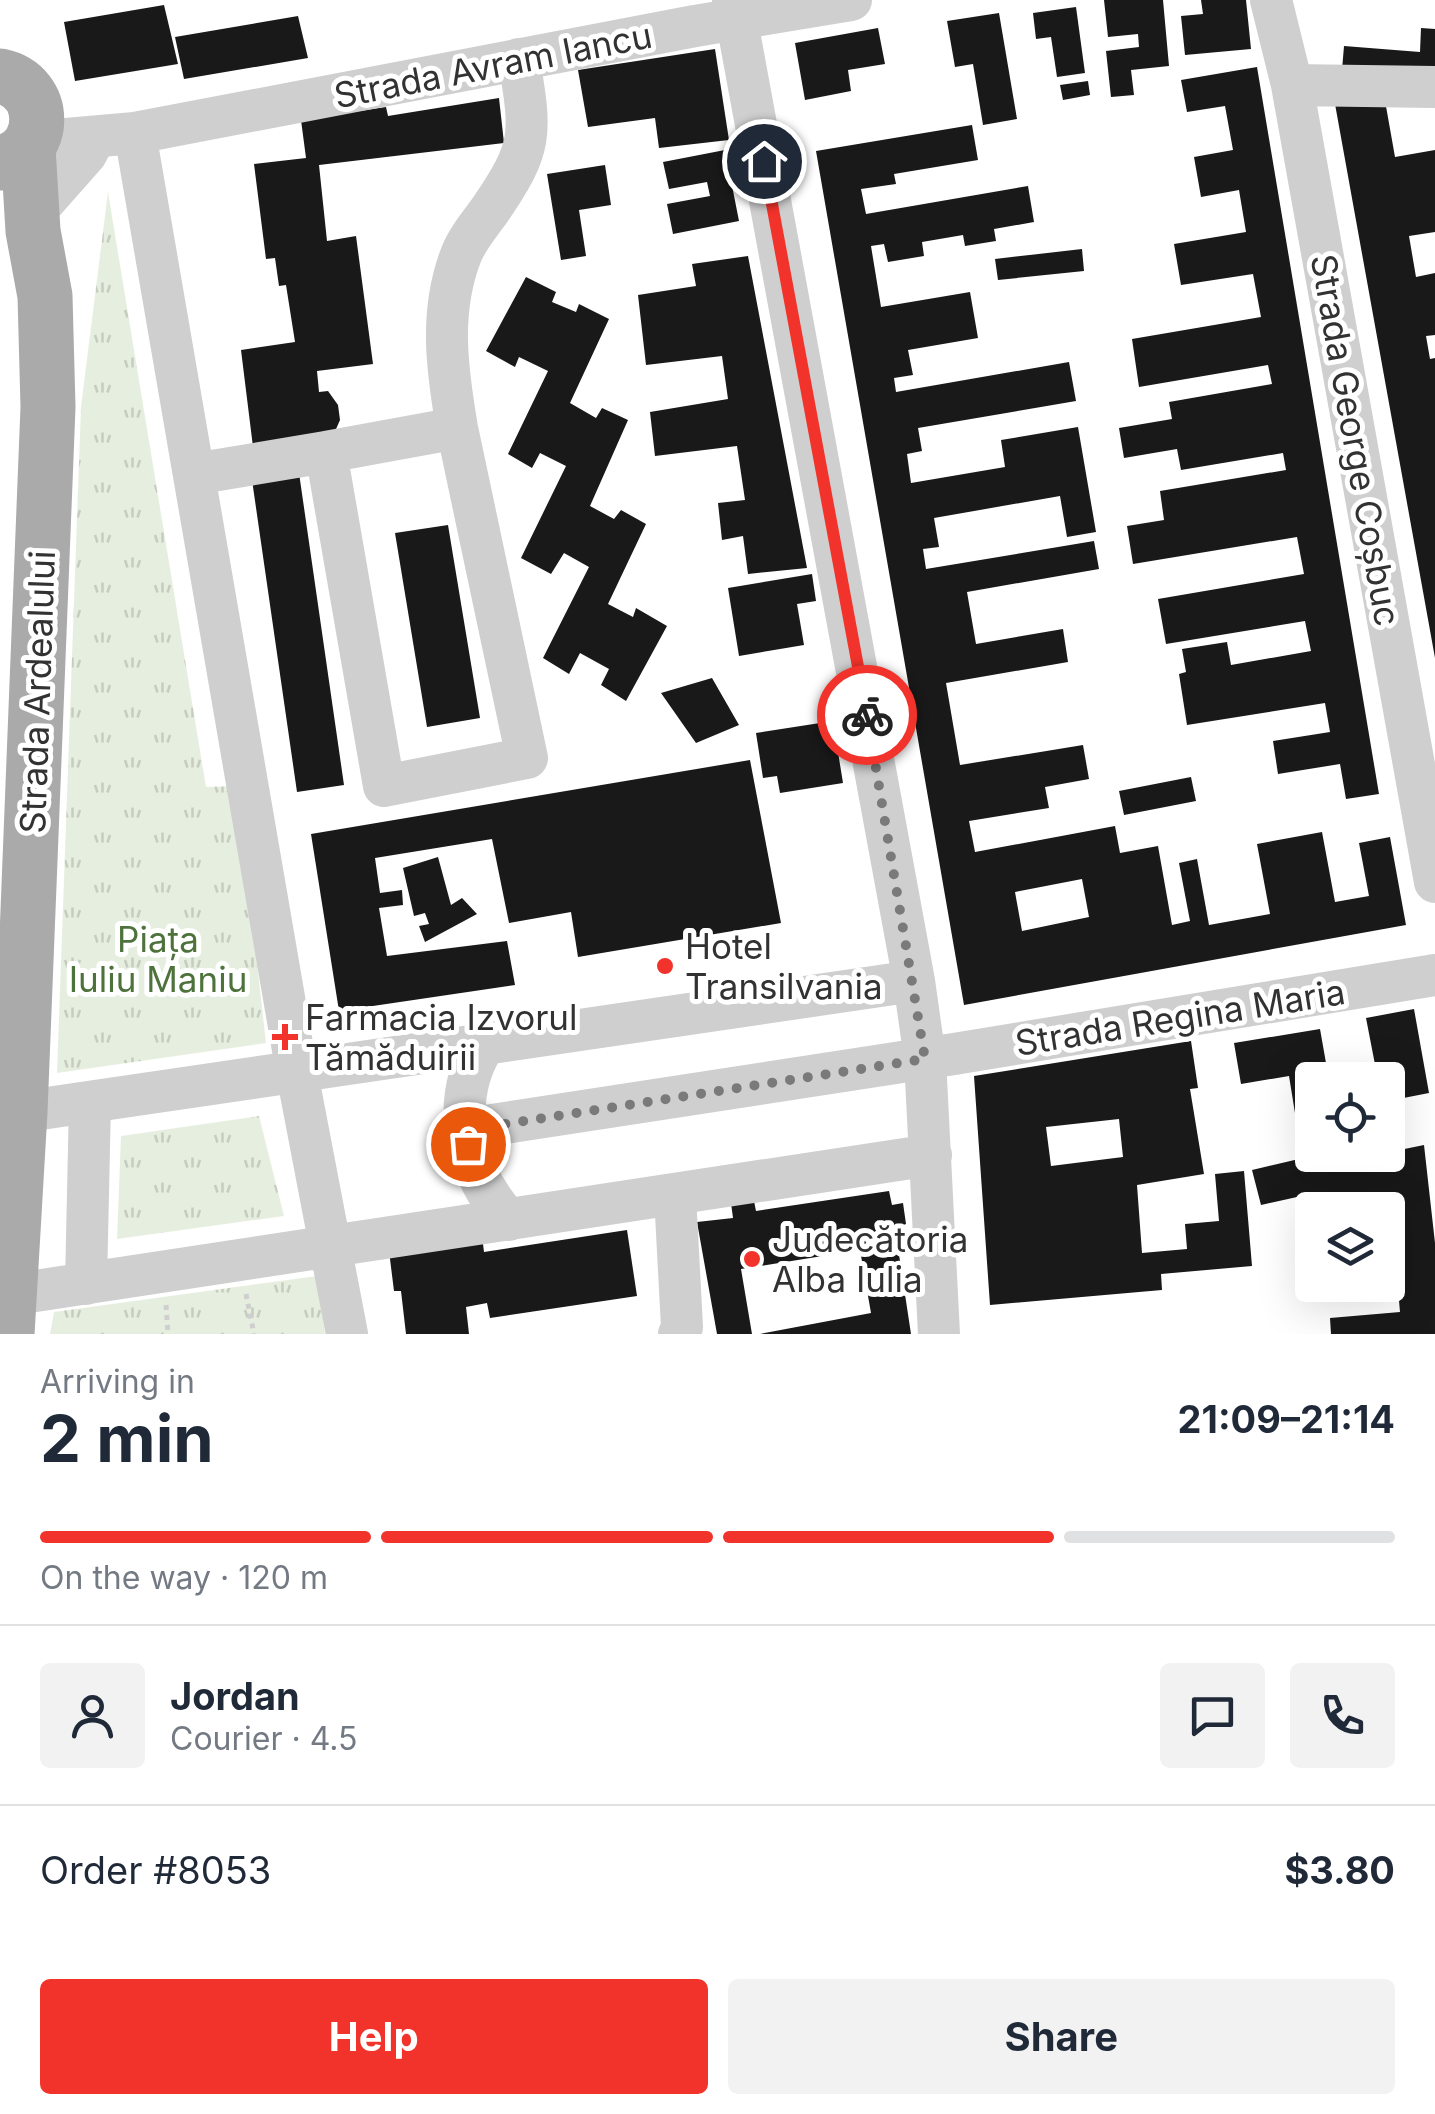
<!DOCTYPE html>
<html lang="en">
<head>
<meta charset="utf-8">
<style>
	body { margin:0; font-family:Inter,sans-serif; background:#f2f2f3; color:#1f2937; height:100vh; display:flex; flex-direction:column; font-size:38px; white-space:nowrap }
	* { box-sizing:border-box; margin:0 }
	p { font-size:32px; color:#747a83 }
	.icon { flex:none; width:55px; height:55px; fill:none; stroke:currentColor; stroke-width:2; stroke-linecap:round; stroke-linejoin:round }
	.map { position:relative; height:1334px; overflow:hidden }
	.panel { display:flex; flex-direction:column; background:#fff; flex:1 }
	.panel>* { flex:none }
	.tools { position:absolute; left:1295px; top:1062px; display:grid; gap:20px }
	.tools a { display:grid; place-items:center; width:110px; height:110px; border-radius:10px; background:#fff; box-shadow:0 10px 40px #0002; font-size:50px }
	.pin { position:absolute; display:grid; place-items:center; width:85px; height:85px; color:#fff; margin:-42px; border:5px solid #fff; border-radius:50%; box-shadow:0 2px 10px #0007 }
	.courier { position:absolute; display:grid; place-items:center; width:100px; height:100px; margin:-50px; border:8px solid #f2332b; border-radius:50%; background:#fff; color:#222; box-shadow:0 2px 12px #0007 }
	.overview em { font-style:normal; font-weight:700 }
	.overview div { display:flex; flex-direction:column-reverse }
	.overview { display:flex; align-items:center; justify-content:space-between; height:170px; padding:0 40px }
	h1 { font-size:65px; font-weight:700; line-height:75px }
	.bar { display:grid; grid-template-columns:repeat(4,1fr); gap:15px 10px; align-content:center; height:120px; padding:0 40px }
	.bar i { height:12px; border-radius:8px; background:#e0e1e3 }
	.bar .active { background:#f2332b }
	.bar p { grid-column:span 4 }
	.line { display:flex; align-items:center; gap:25px; padding:0 40px; border-top:2px solid #e0e1e3 }
	.line div { flex:1 }
	.round { display:grid; place-items:center; flex:none; width:105px; height:105px; border-radius:10px; background:#f2f2f3 }
	.cta { display:flex; gap:20px; margin-top:auto; padding:20px 40px }
	.cta a { flex:1; height:115px; border-radius:10px; background:#f2332b; color:#fff; font-size:40px; font-weight:700; line-height:115px; text-align:center }
	.cta a+a { background:#f2f2f3; color:#1f2937 }
	.map>svg:first-child { display:block }
	.park { fill:url(#park-tufts) }
	.building { fill:#191919; fill-rule:evenodd }
	.lines { fill:none; stroke-linecap:round; stroke-linejoin:round }
	.path { stroke:#cfcfcf; stroke-width:5; stroke-dasharray:5 5; stroke-linecap:butt }
	.minor { stroke:#cfcfcf; stroke-width:42 }
	.major { stroke:#aaa; stroke-width:55 }
	.done { stroke:#7a7a7a; stroke-width:10; stroke-dasharray:0 18 }
	.route { stroke:#f2332b; stroke-width:12 }
	.poi-dot { fill:#f2332b; stroke:#fff; stroke-width:4 }
	.labels { text-anchor:middle; dominant-baseline:central; stroke-width:10; stroke-linejoin:round; paint-order:stroke }
	.street-label { font-size:35px; fill:#323232; stroke:#fff }
	.park-label { font-size:35px; fill:#4e723b; stroke:#fff }
	.poi-label { font-size:35px; fill:#323232; stroke:#fff; text-anchor:start }
</style>
</head>
<body>
<div class="map">
<svg width="1435" height="1334" viewBox="0 0 1435 1334">
	<defs>
		<pattern id="park-tufts" width="24" height="20" patternUnits="userSpaceOnUse" patternTransform="scale(2.5)"><rect width="24" height="20" fill="#e6efdf"/><path d="M3 7l-1-3M5 7V3M7 7l1-3M15 17l-1-3M17 17v-4M19 17l1-3" fill="none" stroke="#c6cdc0"/></pattern>
	</defs>
	<rect width="100%" height="100%" fill="#fff"/>
	<path class="park" d="M108 192 206 787 237 786 266 1043 57 1073 81 407Z
		M259 1116 284 1216 117 1239 121 1136Z
		M317 1276 325 1334H50L54 1312Z"/>
	<path class="building" d="M1104 0H1163L1169 66 1131 70 1134 95 1111 97 1106 51 1139 47 1138 34 1108 37Z
		M1201 0H1246L1251 49 1185 55 1181 16 1203 14Z
		M164 5 178 64 75 81 64 22Z
		M1076 7 1085 73 1057 77 1051 37 1036 39 1033 13Z
		M999 13 1017 119 983 125 973 64 955 67 947 21Z
		M298 16 308 58 184 79 175 37Z
		M878 28 885 64 848 70 851 91 805 100 795 43Z
		M1421 28 1435 29V77L1342 70 1344 46 1420 52Z
		M715 49 729 140 659 148 655 118 588 127 578 70Z
		M1257 67 1379 794 1346 799 1340 764 1278 774 1273 741 1330 732 1325 703 1187 725 1179 674 1186 672 1182 649 1227 642 1231 665 1311 651 1305 621 1166 644 1158 599 1304 574 1297 537 1133 564 1127 526 1164 520 1160 491 1286 470 1283 453 1181 470 1177 449 1124 458 1119 428 1172 419 1169 402 1272 384 1268 365 1139 387 1132 339 1261 317 1253 274 1181 285 1174 244 1246 232 1239 190 1201 197 1194 157 1233 150 1225 106 1187 112 1181 80Z
		M1088 81 1090 95 1063 100 1060 85Z
		M1384 95 1395 157 1435 150V232L1409 236 1416 277 1435 273V335L1426 336 1430 359 1435 358V658L1335 104Z
		M499 98 504 143 319 165 327 241 356 236 373 364 317 371 319 392 328 391 338 405 340 420 333 436 253 447 241 350 295 342 286 285 279 286 275 258 266 259 254 164 306 158 301 120 386 107 388 116Z
		M972 125 978 160 894 174 896 184 861 189 866 214 1028 186 1034 222 994 229 996 241 965 246 963 235 922 242 924 256 888 262 884 244 871 246 881 307 970 292 978 338 908 350 913 375 894 378 896 392 1069 362 1076 401 918 428 922 451 907 454 911 483 1005 467 1001 440 1078 427 1096 532 1067 537 1060 496 934 518 939 547 923 549 926 569 1094 541 1099 569 967 592 976 644 1063 629 1068 662 946 683 960 765 1083 745 1089 779 1045 787 1049 808 969 821 975 852 1115 826 1120 853 1158 846 1172 925 1190 921 1179 863 1197 859 1209 925 1270 914 1257 844 1322 832 1335 902 1369 896 1359 843 1390 837 1406 925 964 1005 816 151ZM1082 879 1089 917 1022 931 1015 892Z
		M725 150 739 221 673 234 667 204 710 196 707 182 669 189 663 162Z
		M605 165 611 205 579 210 586 256 561 260 547 174Z
		M1082 249 1084 271 998 280 995 259Z
		M748 256 807 568 748 574 743 536 722 540 718 503 745 500 737 446 655 456 650 412 728 399 722 356 646 365 638 295 696 286 692 264Z
		M526 277 556 292 552 302 576 312 579 304 609 319 570 403 596 418 602 408 628 420 590 506 614 519 621 510 646 524 608 604 633 617 636 608 667 626 626 701 601 685 609 669 580 653 569 674 543 658 589 567 564 553 551 574 521 558 566 466 540 453 532 468 508 454 548 371 519 357 515 367 486 351Z
		M298 466 344 785 297 792 251 473Z
		M448 525 480 718 427 727 395 533Z
		M812 574 816 601 797 604 804 645 739 656 728 588Z
		M712 678 739 725 696 743 661 693Z
		M833 721 843 783 780 793 777 776 763 778 756 733Z
		M750 760 781 923 578 957 571 912 509 923 492 839 375 858 380 893 402 890 403 905 379 908 387 956 507 941 515 985 339 1011 311 834Z
		M1191 777 1196 801 1124 815 1119 791Z
		M438 857 451 905 462 898 477 914 425 942 419 926 429 924 425 913 414 916 403 868Z
		M1414 1009 1429 1093 1388 1101V1080H1378L1366 1018Z
		M1320 1029 1329 1080H1312V1142L1300 1144 1289 1076 1241 1084 1234 1043Z
		M1191 1041 1198 1088 1190 1089 1204 1174 1137 1185 1142 1253 1187 1249 1185 1224 1219 1221 1215 1174 1244 1171 1252 1266 1161 1274 1162 1290 990 1305 974 1076ZM1119 1119 1123 1157 1051 1166 1046 1127Z
		M1424 1145 1435 1243V1334H1331L1330 1318 1400 1312 1390 1197 1334 1210H1312L1311 1218 1306 1195 1261 1205 1252 1170 1316 1155H1334L1336 1163Z
		M889 1191 892 1205 903 1203 906 1224 895 1228 911 1334H760L871 1313 860 1250 741 1269 752 1334H717L697 1222 733 1218 731 1203 754 1201 756 1211Z
		M627 1230 637 1296 490 1318 487 1303 466 1307 469 1334H406L401 1291H394L389 1251 482 1236 484 1252Z"/>
	<g class="lines">
		<path class="path" d="M246 1294 254 1334
			M166 1305 168 1334"/>
		<path class="minor" d="M733 0 914 981 925 1059 939 1334
			M1271 0 1292 85 1435 882
			M1292 85 1435 87
			M135 133 297 1073 347 1334
			M32 142 135 133 695 26 851 0
			M33 214 86 154 94 139
			M457 428 326 452 384 786 527 758 457 428C447 369 439 312 461 255 467 239 480 224 490 210 534 146 531 134 519 59
			M194 474 326 452
			M484 1045C449 1101 464 1173 509 1220
			M20 1112 914 981
			M466 1129 954 1054 1435 975
			M675 1195 682 1327 679 1334
			M86 1284 90 1102
			M9 1295 931 1155"/>
		<path class="major" d="M0 76C49 86 49 153 0 163
			M7 1334 20 1112 48 407 45 296 33 231 28 148"/>
	</g>
	<g class="lines">
		<path class="done" d="M468 1144 466 1130 925 1059 867 715"/>
		<path class="route" d="M764 161 867 715"/>
	</g>
	<g class="poi-dot">
		<circle cx="665" cy="966" r="10"/>
		<path d="M280 1022h10v10h10v10h-10v10h-10v-10h-10v-10h10z"/>
		<circle cx="752" cy="1259" r="10"/>
	</g>
	<g class="labels">
		<g class="street-label">
			<text transform="translate(493 65) rotate(-11)">Strada Avram Iancu</text>
			<text transform="translate(1356 440) rotate(80)">Strada George Coșbuc</text>
			<text transform="translate(37 692) rotate(-88)">Strada Ardealului</text>
			<text transform="translate(1180 1017) rotate(-9)">Strada Regina Maria</text>
		</g>
		<g class="park-label">
			<text x="158" y="939">Piața<tspan x="158" dy="40">Iuliu Maniu</tspan></text>
		</g>
		<g class="poi-label">
			<text x="685" y="946">Hotel<tspan x="685" dy="40">Transilvania</tspan></text>
			<text x="305" y="1017">Farmacia Izvorul<tspan x="305" dy="40">Tămăduirii</tspan></text>
			<text x="772" y="1239">Judecătoria<tspan x="772" dy="40">Alba Iulia</tspan></text>
		</g>
	</g>
</svg>
<div class="tools">
<a><svg class="icon" aria-label="locate" viewBox="0 0 24 24"><circle cx="12" cy="12" r="6"/><path d="M12 2v4M12 18v4M2 12h4M18 12h4"/></svg></a>
<a><svg class="icon" aria-label="layers" viewBox="0 0 24 24"><path d="M12 4l9 5-9 5-9-5zM3 14l9 5 9-5"/></svg></a>
</div>
<div class="pin" style="left:468px;top:1144px;background:#ea580c"><svg class="icon" aria-label="bag" viewBox="0 0 24 24"><path d="M5 8h14l-1 12H6zM9 8a3 3 0 0 1 6 0"/></svg></div>
<div class="pin" style="left:764px;top:161px;background:#1f2937"><svg class="icon" aria-label="home" viewBox="0 0 24 24"><path d="M3 11l9-7 9 7M6 9v11h12V9"/></svg></div>
<div class="courier" style="left:867px;top:715px"><svg class="icon" aria-label="bike" viewBox="0 0 24 24"><circle cx="6" cy="16" r="4"/><circle cx="18" cy="16" r="4"/><path d="M6 16l4-8h5l3 8M10 8l3 8H6M13 5h3"/></svg></div>
</div>
<section class="panel">
<div class="overview"><div><h1>2 min</h1><p>Arriving in</p></div><em>21:09–21:14</em></div>
<div class="bar"><i class="active"></i><i class="active"></i><i class="active"></i><i></i><p>On the way · 120 m</p></div>
<div class="line" style="height:180px"><a class="round"><svg class="icon" aria-label="person" viewBox="0 0 24 24"><circle cx="12" cy="8" r="4"/><path d="M4 21q1-7 8-7t8 7"/></svg></a><div><b>Jordan</b><p>Courier · 4.5</p></div><a class="round"><svg class="icon" aria-label="chat" viewBox="0 0 24 24"><path d="M4 5h16v11H9l-5 4z"/></svg></a><a class="round"><svg class="icon" aria-label="phone" viewBox="0 0 24 24"><path d="M5 4h4l2 5-3 2q2 4 5 5l2-3 5 2v4C11 20 4 13 5 4z"/></svg></a></div>
<div class="line" style="height:130px"><div>Order #8053</div><b>$3.80</b></div>
<div class="cta"><a>Help</a><a>Share</a></div>
</section>
</body>
</html>
